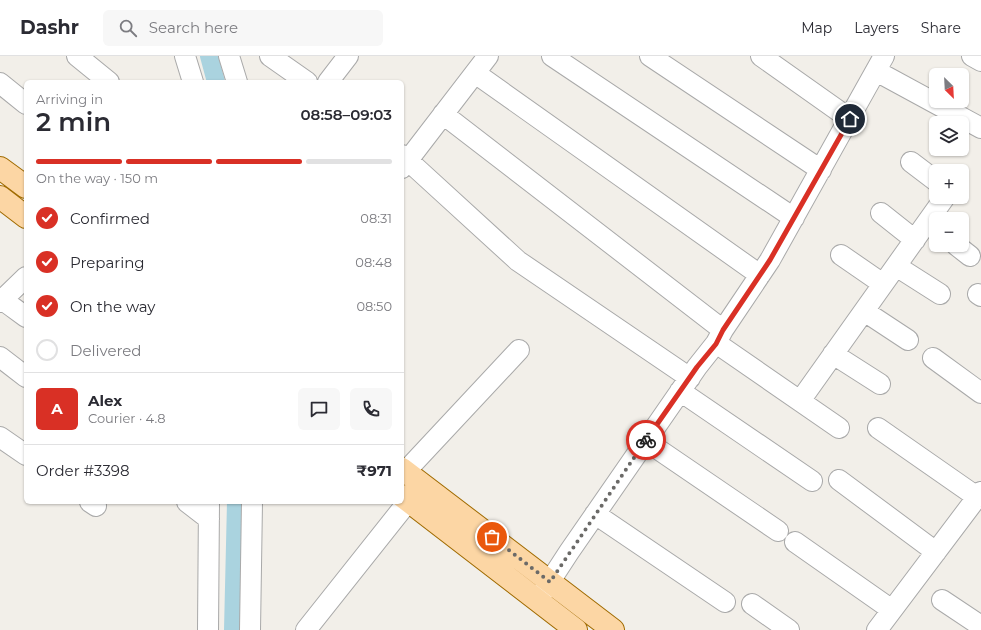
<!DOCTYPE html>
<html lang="en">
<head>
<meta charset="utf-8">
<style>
	body { margin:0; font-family:Montserrat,sans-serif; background:#f7f7f7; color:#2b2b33; height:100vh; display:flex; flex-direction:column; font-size:15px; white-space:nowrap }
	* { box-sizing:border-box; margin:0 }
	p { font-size:13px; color:#7c7c81 }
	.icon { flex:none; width:22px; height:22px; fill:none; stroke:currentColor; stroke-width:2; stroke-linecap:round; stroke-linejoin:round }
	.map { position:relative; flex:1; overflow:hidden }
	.panel { position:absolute; left:24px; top:24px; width:380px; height:424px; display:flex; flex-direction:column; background:#fff; border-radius:6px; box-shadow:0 1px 3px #0004 }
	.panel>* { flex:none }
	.needle { width:26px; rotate:156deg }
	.buttons { position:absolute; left:929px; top:12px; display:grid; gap:8px }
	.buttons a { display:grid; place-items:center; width:40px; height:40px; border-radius:6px; background:#fff; box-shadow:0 1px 3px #0004; font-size:20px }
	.pin { position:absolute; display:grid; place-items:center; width:34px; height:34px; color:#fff; margin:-17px; border:2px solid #fff; border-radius:50%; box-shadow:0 1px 4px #0007 }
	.courier { position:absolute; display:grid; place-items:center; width:40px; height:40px; margin:-20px; border:3px solid #d93025; border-radius:50%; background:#fff; color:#222; box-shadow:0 1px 5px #0007 }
	.overview em { font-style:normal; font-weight:600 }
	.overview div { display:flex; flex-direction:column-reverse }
	.overview { display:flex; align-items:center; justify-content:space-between; height:68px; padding:0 12px }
	h1 { font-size:26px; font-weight:600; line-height:30px }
	.bar { display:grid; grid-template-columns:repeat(4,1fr); gap:6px 4px; align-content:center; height:48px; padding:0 12px }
	.bar i { height:5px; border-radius:3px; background:#e1e1e2 }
	.bar .current { background:#d93025 }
	.bar p { grid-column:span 4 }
	.line { display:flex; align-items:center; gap:10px; padding:0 12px; border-top:1px solid #e1e1e2 }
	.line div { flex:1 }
	.round { display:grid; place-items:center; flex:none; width:42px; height:42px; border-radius:6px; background:#f7f7f7 }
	ol { padding:0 12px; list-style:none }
	li { display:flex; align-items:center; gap:12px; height:44px }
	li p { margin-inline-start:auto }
	li .icon { padding:4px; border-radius:50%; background:#d93025; color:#fff; stroke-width:4 }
	li:last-child { color:#7c7c81 }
	li i { width:22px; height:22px; border:2px solid #e1e1e2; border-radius:50% }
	header { display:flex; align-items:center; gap:24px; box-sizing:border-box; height:56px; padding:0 20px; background:#fff; border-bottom:1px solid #e1e1e2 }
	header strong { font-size:19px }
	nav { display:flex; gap:22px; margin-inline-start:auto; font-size:14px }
	.search { width:280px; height:36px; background:#f7f7f7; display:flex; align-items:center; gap:10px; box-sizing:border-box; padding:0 14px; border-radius:6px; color:#7c7c81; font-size:15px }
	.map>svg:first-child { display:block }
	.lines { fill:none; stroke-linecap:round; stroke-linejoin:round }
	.canal { stroke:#aad3df; stroke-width:18 }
	.minor-casing { stroke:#a9a9a9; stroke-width:22 }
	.major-casing { stroke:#a06b00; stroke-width:24 }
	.minor { stroke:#fff; stroke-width:20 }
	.major { stroke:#fcd6a4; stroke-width:22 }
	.done { stroke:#6b6a68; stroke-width:4; stroke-dasharray:0 7.2 }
	.route { stroke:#d93025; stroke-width:5 }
</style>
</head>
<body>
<header>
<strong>Dashr</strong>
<div class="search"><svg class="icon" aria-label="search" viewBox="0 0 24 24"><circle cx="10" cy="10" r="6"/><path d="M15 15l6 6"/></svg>Search here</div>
<nav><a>Map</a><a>Layers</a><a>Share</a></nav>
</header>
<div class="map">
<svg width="981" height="574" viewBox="0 0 981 574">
	<rect width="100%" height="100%" fill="#f2efe9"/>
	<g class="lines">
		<path class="canal" d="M209 0 216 26
			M233 574 236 446"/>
		<g class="minor-casing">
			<path id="minor" d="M77 0 109 26
				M185 0 193 26
				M229 0 237 26
				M270 0 307 26
				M552 0 794 162
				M650 0 821 114
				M761 0 850 63
				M972 0 981 5
				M876 15 981 72
				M475 17 760 219
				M328 26 348 0
				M0 27 26 48
				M443 58 723 274
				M402 99 518 205 690 322
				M911 106 936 125
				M402 112 488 0
				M881 157 915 184
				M956 189 970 200
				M841 199 883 228
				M896 210 940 238
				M978 238 981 240
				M0 242 26 261
				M0 246 26 221
				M864 255 908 284
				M716 287 839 372
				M833 298 880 328
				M0 301 26 321
				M933 302 981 337
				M680 335 812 425
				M800 345 945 141
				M878 372 977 441
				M0 381 26 399
				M646 385 778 475
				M405 416 519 294
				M839 424 936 496
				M90 446 96 450
				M187 446 209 463
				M595 458 725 546
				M795 486 892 554
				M541 539 569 496 697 311 716 287 723 274 770 204 884 0
				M942 544 981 570
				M752 548 789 574
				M208 574 209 446
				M250 574 252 446
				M306 574 418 433
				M877 574 981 436"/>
		</g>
		<g class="major-casing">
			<path id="major" d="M0 112 26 131
				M0 141 26 161
				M402 413 613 574
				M402 440 576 574"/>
		</g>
		<use href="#minor" class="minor"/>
		<use href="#major" class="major"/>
	</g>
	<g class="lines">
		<path class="done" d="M492 481 550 526 646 384"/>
		<path class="route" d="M646 384 697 311 716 288 723 274 770 204 850 63"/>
	</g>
</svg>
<div class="buttons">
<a><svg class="needle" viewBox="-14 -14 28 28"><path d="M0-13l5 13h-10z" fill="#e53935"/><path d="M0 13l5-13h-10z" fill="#7c7c81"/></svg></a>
<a><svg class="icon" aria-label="layers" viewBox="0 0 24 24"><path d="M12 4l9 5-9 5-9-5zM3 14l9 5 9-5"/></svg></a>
<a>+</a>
<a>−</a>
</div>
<div class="pin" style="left:492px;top:481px;background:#ea580c"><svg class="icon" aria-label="bag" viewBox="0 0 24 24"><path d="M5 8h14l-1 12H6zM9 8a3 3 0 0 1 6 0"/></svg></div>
<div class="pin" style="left:850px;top:63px;background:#1f2937"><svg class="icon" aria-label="home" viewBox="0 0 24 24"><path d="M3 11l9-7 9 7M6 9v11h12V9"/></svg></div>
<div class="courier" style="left:646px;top:384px"><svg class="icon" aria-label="bike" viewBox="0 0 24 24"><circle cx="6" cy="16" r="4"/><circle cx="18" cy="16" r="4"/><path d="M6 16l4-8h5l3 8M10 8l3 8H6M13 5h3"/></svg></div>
<section class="panel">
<div class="overview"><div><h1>2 min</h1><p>Arriving in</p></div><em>08:58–09:03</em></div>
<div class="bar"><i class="current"></i><i class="current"></i><i class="current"></i><i></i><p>On the way · 150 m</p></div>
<ol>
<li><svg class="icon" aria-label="check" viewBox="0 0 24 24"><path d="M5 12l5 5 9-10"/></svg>Confirmed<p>08:31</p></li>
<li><svg class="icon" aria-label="check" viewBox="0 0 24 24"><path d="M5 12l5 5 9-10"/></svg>Preparing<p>08:48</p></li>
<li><svg class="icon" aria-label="check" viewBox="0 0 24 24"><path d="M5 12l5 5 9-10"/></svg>On the way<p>08:50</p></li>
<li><i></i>Delivered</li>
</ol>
<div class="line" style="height:72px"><b class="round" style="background:#d93025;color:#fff">A</b><div><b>Alex</b><p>Courier · 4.8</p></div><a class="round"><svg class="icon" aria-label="chat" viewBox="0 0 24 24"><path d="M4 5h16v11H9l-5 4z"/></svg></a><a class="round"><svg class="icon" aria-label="phone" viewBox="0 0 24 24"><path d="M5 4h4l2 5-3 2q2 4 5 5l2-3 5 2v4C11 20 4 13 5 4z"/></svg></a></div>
<div class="line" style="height:52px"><div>Order #3398</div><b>₹971</b></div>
</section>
</div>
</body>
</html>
